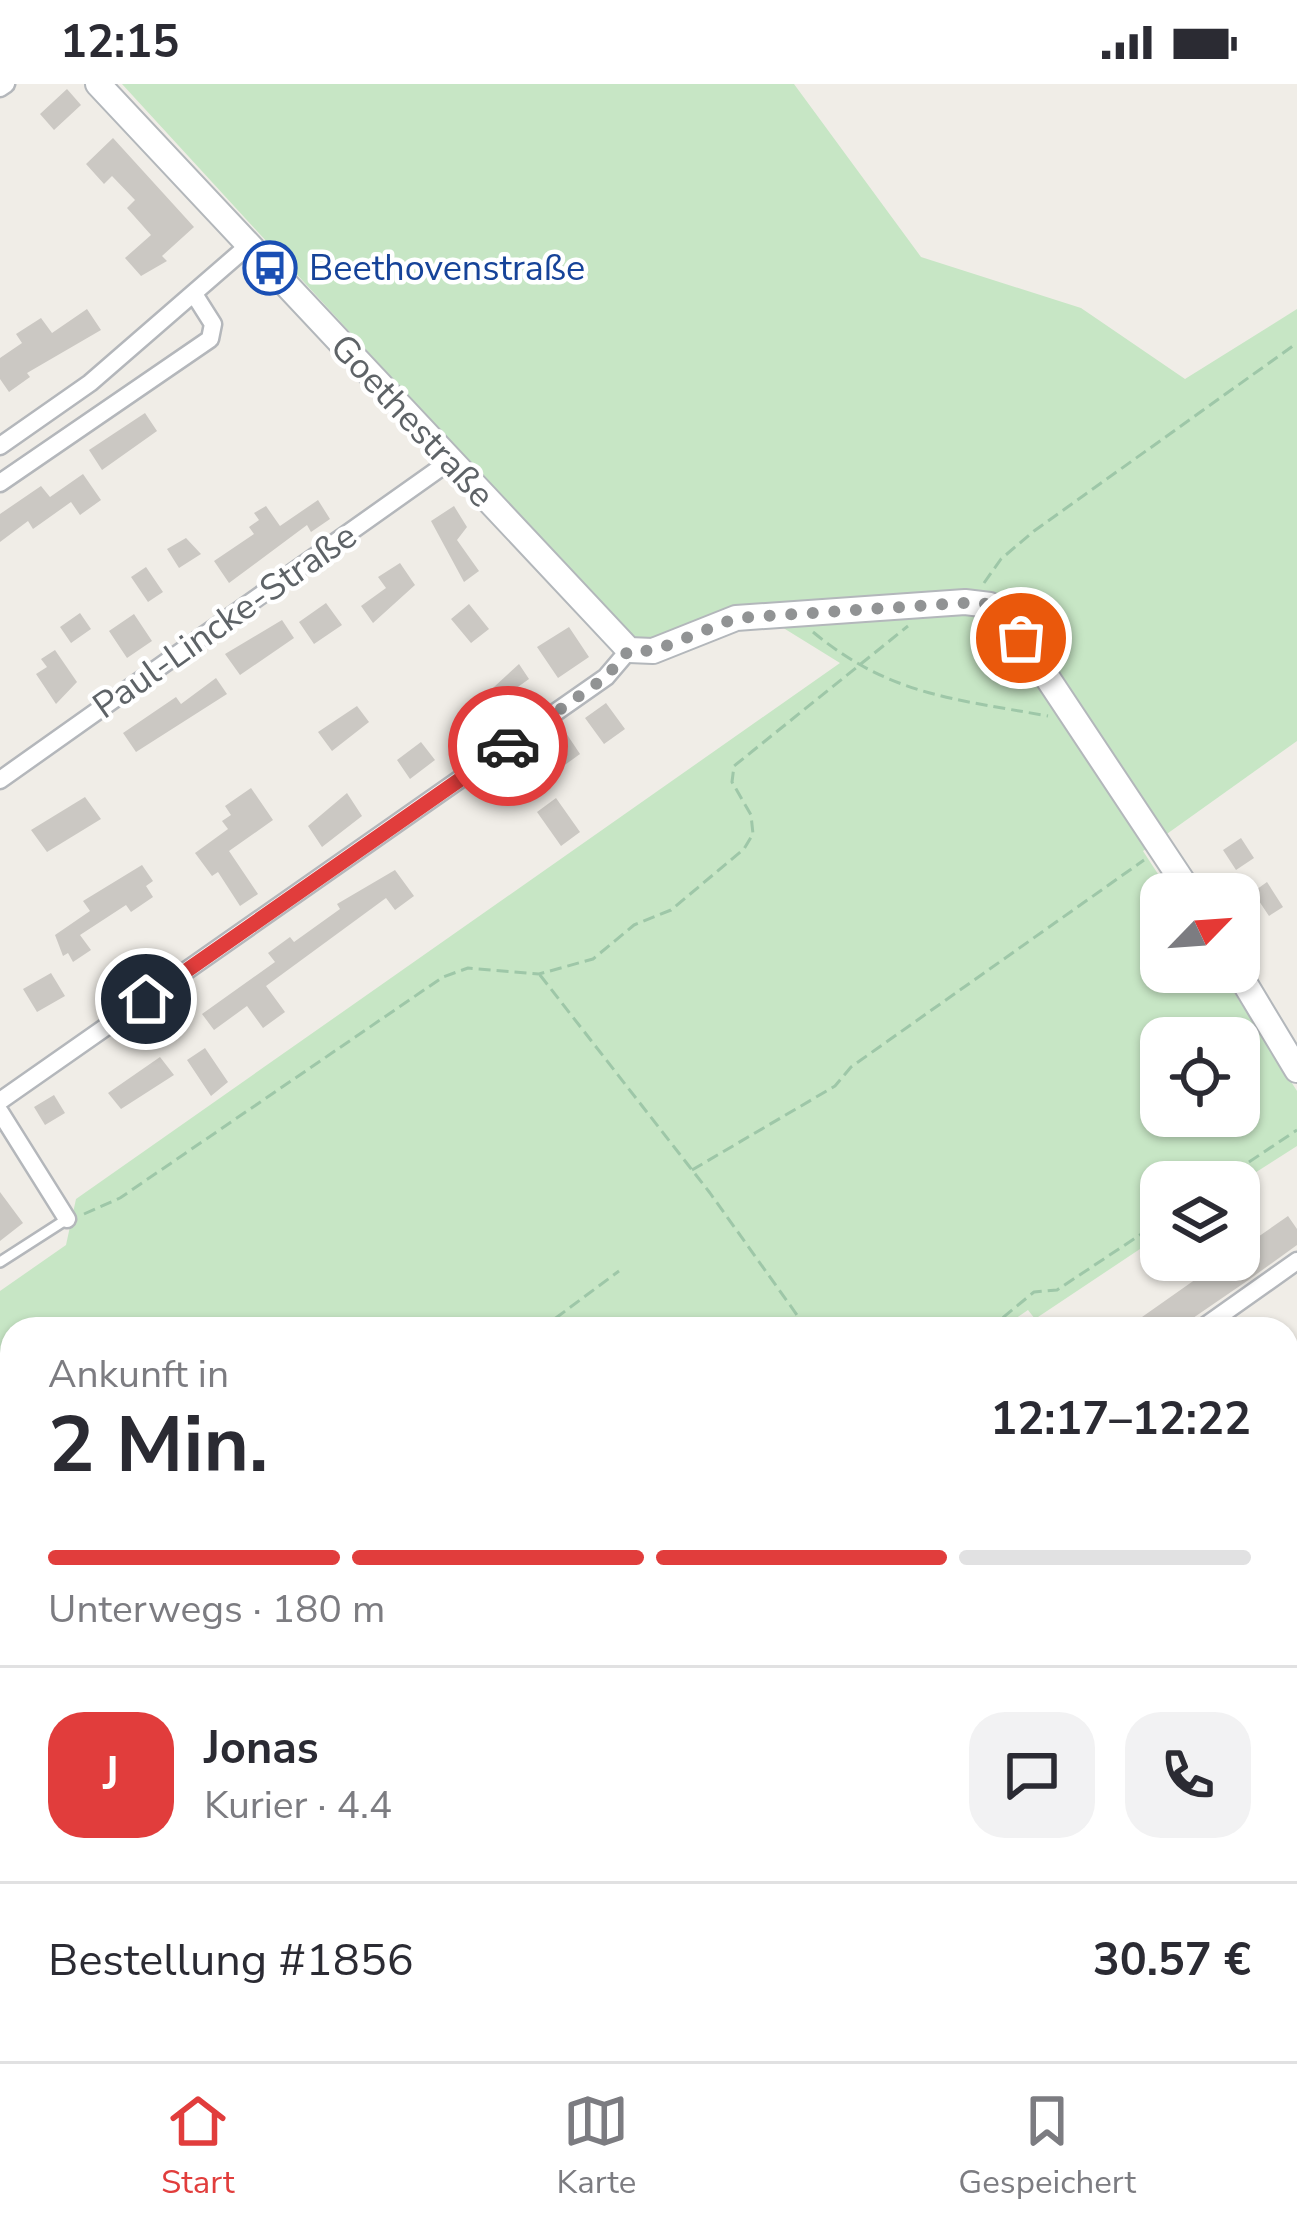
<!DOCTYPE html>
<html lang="de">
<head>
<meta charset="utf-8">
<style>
	body { margin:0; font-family:"Nunito Sans",sans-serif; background:#f2f2f3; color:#2b2b33; height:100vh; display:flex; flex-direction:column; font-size:45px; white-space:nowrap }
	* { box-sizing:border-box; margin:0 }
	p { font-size:39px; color:#7c7c81 }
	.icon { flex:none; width:66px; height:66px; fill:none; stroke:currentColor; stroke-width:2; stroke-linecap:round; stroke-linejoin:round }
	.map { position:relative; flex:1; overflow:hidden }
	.panel { position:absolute; left:0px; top:1233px; width:1299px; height:744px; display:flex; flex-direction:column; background:#fff; border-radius:36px 36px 0 0; box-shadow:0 3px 9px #0004 }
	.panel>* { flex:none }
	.needle { width:78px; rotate:65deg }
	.tools { position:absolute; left:1140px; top:789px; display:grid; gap:24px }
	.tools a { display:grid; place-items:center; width:120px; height:120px; border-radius:24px; background:#fff; box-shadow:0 3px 9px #0004; font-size:60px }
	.pin { position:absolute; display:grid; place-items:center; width:102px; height:102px; color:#fff; margin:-51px; border:6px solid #fff; border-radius:50%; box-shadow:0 3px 12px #0007 }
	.courier { position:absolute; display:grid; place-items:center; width:120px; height:120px; margin:-60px; border:9px solid #e13d3c; border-radius:50%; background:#fff; color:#222; box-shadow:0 3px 15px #0007 }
	.overview em { font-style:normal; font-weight:700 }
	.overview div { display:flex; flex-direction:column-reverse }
	.overview { display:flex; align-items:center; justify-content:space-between; height:204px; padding:0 48px }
	h1 { font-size:78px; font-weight:700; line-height:90px }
	.bar { display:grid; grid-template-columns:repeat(4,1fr); gap:18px 12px; align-content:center; height:144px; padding:0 48px }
	.bar i { height:15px; border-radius:9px; background:#e1e1e2 }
	.bar .selected { background:#e13d3c }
	.bar p { grid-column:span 4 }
	.line { display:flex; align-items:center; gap:30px; padding:0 48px; border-top:3px solid #e1e1e2 }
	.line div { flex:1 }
	.round { display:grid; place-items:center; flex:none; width:126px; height:126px; border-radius:36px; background:#f2f2f3 }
	.status { display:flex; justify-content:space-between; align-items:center; height:84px; padding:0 60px; background:#fff; direction:ltr }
	.status svg { height:33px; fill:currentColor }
	.tabs { display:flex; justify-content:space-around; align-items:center; height:168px; border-top:3px solid #e1e1e2; background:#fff; font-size:33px; color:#7c7c81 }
	.tabs a { display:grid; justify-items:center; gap:6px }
	.tabs .selected { color:#e13d3c }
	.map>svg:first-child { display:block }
	.green { fill:#c7e6c5; fill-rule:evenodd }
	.building { fill:#cbc8c3 }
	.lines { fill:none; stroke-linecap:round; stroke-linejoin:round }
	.lane-casing { stroke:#b4b7bb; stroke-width:14 }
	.street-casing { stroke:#b4b7bb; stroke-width:21 }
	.secondary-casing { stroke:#b3b7bb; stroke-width:28 }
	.path { stroke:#9ec7a8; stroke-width:3; stroke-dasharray:12 6; stroke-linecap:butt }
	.lane { stroke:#fff; stroke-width:9 }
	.street { stroke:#fff; stroke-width:16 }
	.secondary { stroke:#fff; stroke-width:24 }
	.done { stroke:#919394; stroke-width:12; stroke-dasharray:0 21.6 }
	.route { stroke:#e13d3c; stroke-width:15 }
	.labels { text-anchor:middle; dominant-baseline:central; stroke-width:9; stroke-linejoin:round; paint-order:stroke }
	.transit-label { font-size:36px; fill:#164399; stroke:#fff; text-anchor:start }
	.street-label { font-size:36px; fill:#5e6367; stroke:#fff }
</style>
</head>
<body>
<div class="status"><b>12:15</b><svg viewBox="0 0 49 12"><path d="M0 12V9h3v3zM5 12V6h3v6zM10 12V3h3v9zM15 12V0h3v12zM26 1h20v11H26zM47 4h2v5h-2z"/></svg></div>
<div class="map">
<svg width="1297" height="1977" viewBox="0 0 1297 1977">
	<rect width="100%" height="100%" fill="#f0ede7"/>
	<path class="green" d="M122 0H794L921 173 1081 224 1185 295 1297 225V657L1143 767 1171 810H1161V888H1221L1297 1007V1062L1239 1099 1161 1098V1151L1035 1235 1028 1226 1000 1245H12V1937L0 1927V1207L66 1161 76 1115 840 579 748 522 639 563ZM1161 954H1239V1032H1161Z
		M44 1965H507L492 1977H58Z"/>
	<path class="building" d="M67 5 81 21 54 46 40 30Z
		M113 54 194 143 162 172 167 177 141 192 125 174 151 151 127 124 135 116 112 92 104 100 86 80Z
		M87 225 101 246 27 289 30 293 9 308 0 295V274L22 259 16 250 41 234 52 249Z
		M145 329 157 347 102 386 89 366Z
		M83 390 101 416 80 431 71 418 33 445 28 437 0 458V430L41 402 50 413Z
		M318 416 330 435 311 448 307 441 229 499 214 477 254 450 249 443 259 436 254 429 266 422 280 442Z
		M454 422 467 443 457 456 479 487 464 498 431 437Z
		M186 454 201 470 179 484 167 465Z
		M400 479 415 501 373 539 361 522 386 504 378 493Z
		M146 483 163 508 148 518 131 493Z
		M326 519 342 541 314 560 299 538Z
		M469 520 489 545 471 559 451 535Z
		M80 529 91 545 71 559 60 543Z
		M134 530 152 557 127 574 109 547Z
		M282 536 294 554 240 591 225 570Z
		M569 543 589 573 558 594 537 563Z
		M55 566 77 598 56 620 36 590 47 583 41 575Z
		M519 580 529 595 498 617 509 631 489 647 469 626Z
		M216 594 227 610 136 668 123 649 176 613 181 620Z
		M606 619 625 645 604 660 585 634Z
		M357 622 369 638 332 667 318 648Z
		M566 649 580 670 562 683 548 662Z
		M421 658 435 676 410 695 397 676Z
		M251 704 273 736 229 767 258 810 240 822 218 788 212 792 195 769 228 745 222 737 231 731 225 722Z
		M347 709 362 732 322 763 308 742Z
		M85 713 101 735 47 768 31 746Z
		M556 714 580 748 561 762 537 728Z
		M1241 754 1254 774 1236 786 1223 766Z
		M142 781 153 797 146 802 153 813 131 828 126 821 80 851 91 866 73 878 68 869 63 872 55 851 90 827 83 817Z
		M395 786 414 812 395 826 386 814 266 902 285 928 263 944 247 922 214 946 202 930 275 878 268 869 290 853 294 858 340 825 337 820Z
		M1267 798 1283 823 1269 832 1253 808Z
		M51 889 65 912 37 928 23 905Z
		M205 964 228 998 211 1012 187 976Z
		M160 973 174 991 121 1025 108 1009Z
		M54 1011 65 1029 45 1041 34 1023Z
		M0 1108 23 1139 0 1157Z
		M1288 1132 1297 1145V1161L1247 1197 1177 1245H1125L1223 1176H1250L1242 1164Z"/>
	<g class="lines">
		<g class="lane-casing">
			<path id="lane" d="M0 1178 67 1135"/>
		</g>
		<g class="street-casing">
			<path id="street" d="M0 4 6 0
				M0 362 90 299 249 161
				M0 399 210 255 213 240 194 210
				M0 696 450 377
				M0 1017 606 593 629 566
				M0 1028 67 1135
				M1201 1245 1297 1177
				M1287 1424 1297 1417
				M1287 1736 1297 1729
				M945 1977 961 1965"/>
		</g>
		<g class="secondary-casing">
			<path id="secondary" d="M98 0 629 566 653 567 736 534 965 518 990 521 1021 554 1191 810
				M1238 888 1297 986"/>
		</g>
		<path class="path" d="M984 499 1001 475 1034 447 1297 259
			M813 548C889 611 954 615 1048 632
			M540 891 710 1109 807 1245
			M692 1086 835 1002 851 983 1144 776
			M1219 1098 1297 1046
			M84 1130 120 1114 443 893 468 884 539 890 593 875 634 841 671 826 744 765 753 750 751 731 732 698 734 682 908 542
			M541 1245 619 1187
			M989 1245 1034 1208 1057 1206 1161 1137
			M0 1667 12 1658
			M0 1927 12 1919
			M0 1938 12 1947
			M36 1965 53 1977
			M489 1977 506 1965"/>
		<use href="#lane" class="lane"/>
		<use href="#street" class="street"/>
		<use href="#secondary" class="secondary"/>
	</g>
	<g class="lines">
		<path class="done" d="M508 662 606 593 629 566 653 567 736 534 977 518 990 521 1021 554"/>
		<path class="route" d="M146 915 508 662"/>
	</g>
	<defs>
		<g id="bus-ring" transform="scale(2.7)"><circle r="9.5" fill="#fff" stroke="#1a4fb4" stroke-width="1.5"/><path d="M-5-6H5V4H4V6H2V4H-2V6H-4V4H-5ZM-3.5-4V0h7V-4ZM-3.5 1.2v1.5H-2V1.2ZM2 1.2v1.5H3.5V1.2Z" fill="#1a4fb4"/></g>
	</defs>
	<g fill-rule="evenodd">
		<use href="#bus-ring" x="270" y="184"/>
	</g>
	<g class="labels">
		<g class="transit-label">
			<text x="309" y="184">Beethovenstraße</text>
		</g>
		<g class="street-label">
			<text transform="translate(412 337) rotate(47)">Goethestraße</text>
			<text transform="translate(225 537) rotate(-35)">Paul-Lincke-Straße</text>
		</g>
	</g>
</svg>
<div class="tools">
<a><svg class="needle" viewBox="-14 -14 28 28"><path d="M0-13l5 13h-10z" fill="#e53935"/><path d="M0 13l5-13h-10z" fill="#7c7c81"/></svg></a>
<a><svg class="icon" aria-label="locate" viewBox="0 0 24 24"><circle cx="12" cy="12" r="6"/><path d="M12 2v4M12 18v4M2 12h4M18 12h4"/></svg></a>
<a><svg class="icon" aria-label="layers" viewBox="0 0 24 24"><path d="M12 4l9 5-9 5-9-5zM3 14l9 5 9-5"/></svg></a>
</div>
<div class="pin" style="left:1021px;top:554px;background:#ea580c"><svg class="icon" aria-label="bag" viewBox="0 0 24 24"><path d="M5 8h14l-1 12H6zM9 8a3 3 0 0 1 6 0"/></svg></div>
<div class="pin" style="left:146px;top:915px;background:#1f2937"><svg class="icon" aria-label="home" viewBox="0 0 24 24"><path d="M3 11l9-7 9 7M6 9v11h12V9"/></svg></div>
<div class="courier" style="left:508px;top:662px"><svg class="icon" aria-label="car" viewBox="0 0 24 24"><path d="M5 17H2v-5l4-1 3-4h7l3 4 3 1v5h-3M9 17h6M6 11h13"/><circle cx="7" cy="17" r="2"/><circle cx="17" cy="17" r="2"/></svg></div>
<section class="panel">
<div class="overview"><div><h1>2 Min.</h1><p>Ankunft in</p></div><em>12:17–12:22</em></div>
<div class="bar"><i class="selected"></i><i class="selected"></i><i class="selected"></i><i></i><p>Unterwegs · 180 m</p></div>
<div class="line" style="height:216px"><b class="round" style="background:#e13d3c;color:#fff">J</b><div><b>Jonas</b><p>Kurier · 4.4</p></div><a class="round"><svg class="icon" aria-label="chat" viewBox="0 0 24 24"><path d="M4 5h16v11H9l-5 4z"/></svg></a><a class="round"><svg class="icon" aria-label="phone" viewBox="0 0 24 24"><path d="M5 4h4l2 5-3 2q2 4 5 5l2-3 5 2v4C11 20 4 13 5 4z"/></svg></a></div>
<div class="line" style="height:156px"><div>Bestellung #1856</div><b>30.57 €</b></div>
</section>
</div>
<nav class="tabs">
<a class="selected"><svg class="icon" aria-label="home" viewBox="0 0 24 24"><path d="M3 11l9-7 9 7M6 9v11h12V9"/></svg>Start</a>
<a><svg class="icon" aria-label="map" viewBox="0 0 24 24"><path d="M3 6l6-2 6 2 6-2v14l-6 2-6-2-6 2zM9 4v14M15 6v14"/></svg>Karte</a>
<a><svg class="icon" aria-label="saved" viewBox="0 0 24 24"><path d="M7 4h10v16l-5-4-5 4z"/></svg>Gespeichert</a>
</nav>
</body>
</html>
